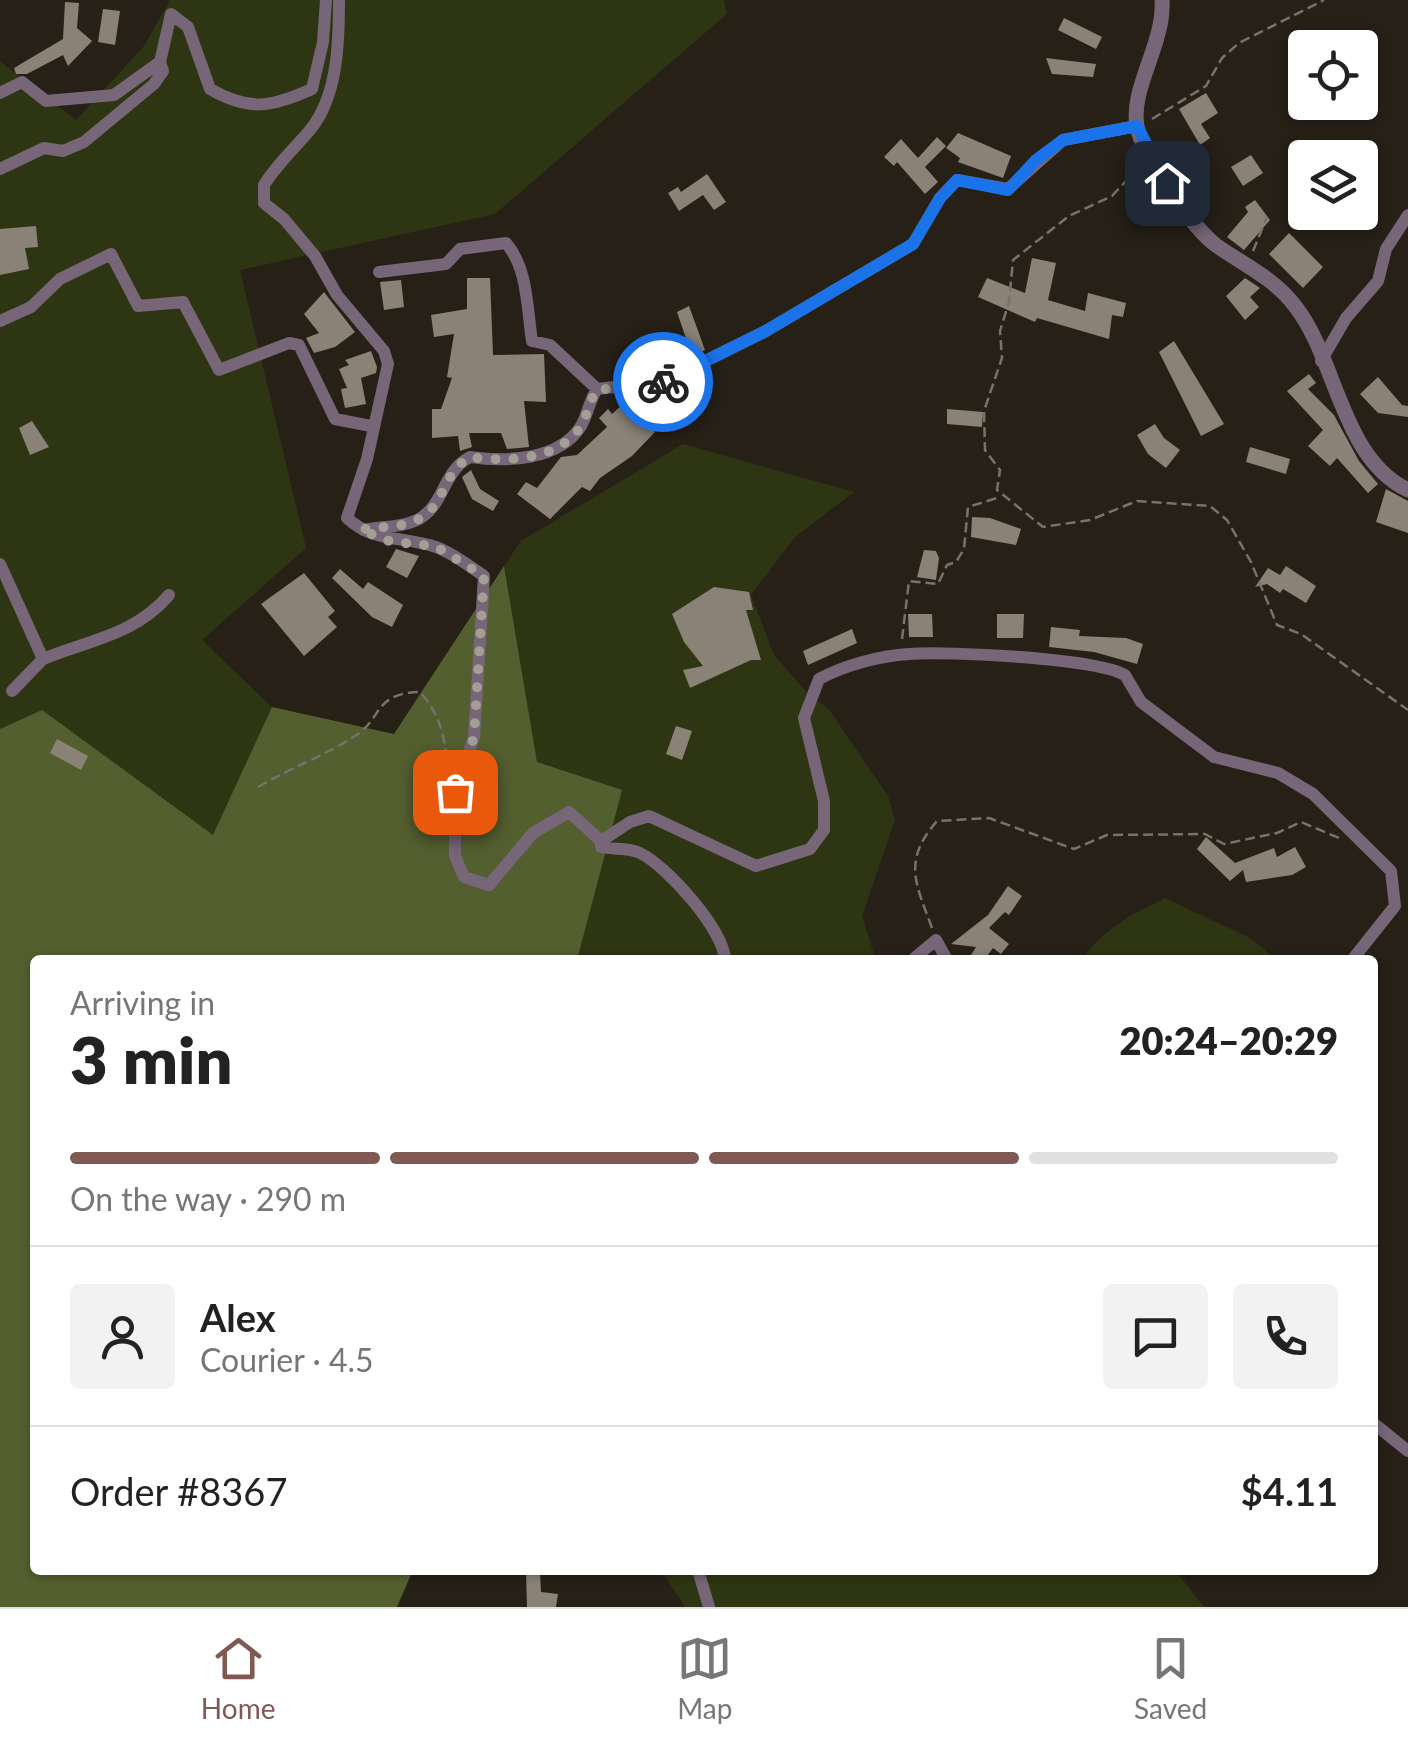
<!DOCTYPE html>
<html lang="en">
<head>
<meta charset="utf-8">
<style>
	body { margin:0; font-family:Lato,sans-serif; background:#f2f2f2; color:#222; height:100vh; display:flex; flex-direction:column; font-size:38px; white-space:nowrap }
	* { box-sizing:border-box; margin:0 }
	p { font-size:32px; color:#767676 }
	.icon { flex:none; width:55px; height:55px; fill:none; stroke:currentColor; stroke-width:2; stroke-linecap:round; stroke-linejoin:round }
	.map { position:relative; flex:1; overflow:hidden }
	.drawer { position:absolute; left:30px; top:955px; width:1348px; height:620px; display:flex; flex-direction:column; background:#fff; border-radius:10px; box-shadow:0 2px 8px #0004 }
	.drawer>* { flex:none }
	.buttons { position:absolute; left:1288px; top:30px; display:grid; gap:20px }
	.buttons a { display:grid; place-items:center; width:90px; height:90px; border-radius:10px; background:#fff; box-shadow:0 2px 8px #0004; font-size:50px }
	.pin { position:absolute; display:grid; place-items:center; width:85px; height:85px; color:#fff; margin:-42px; border-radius:20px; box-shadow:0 5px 15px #0006 }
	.courier { position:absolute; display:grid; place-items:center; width:100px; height:100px; margin:-50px; border:8px solid #1a73e8; border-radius:50%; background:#fff; color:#222; box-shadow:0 2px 12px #0007 }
	.headline em { font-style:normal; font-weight:800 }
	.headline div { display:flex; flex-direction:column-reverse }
	.headline { display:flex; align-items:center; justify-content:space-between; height:170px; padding:0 40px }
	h1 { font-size:65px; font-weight:800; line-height:75px }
	.bar { display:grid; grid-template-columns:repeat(4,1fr); gap:15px 10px; align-content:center; height:120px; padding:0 40px }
	.bar i { height:12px; border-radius:8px; background:#e0e0e0 }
	.bar .active { background:#815954 }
	.bar p { grid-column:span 4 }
	.line { display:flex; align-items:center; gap:25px; padding:0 40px; border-top:2px solid #e0e0e0 }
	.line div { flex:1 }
	.round { display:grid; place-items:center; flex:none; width:105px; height:105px; border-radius:10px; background:#f2f2f2 }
	.dock { display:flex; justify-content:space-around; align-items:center; height:140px; border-top:2px solid #e0e0e0; background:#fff; font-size:28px; color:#767676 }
	.dock a { display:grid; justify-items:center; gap:5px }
	.dock .active { color:#815954 }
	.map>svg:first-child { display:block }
	.green { fill:#2e3512 }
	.forest { fill:#545f30 }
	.building { fill:#8a8277 }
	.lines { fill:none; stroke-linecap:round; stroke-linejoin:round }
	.path { stroke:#77726a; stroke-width:2.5; stroke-dasharray:10 5; stroke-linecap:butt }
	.minor { stroke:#766677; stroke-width:12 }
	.tertiary { stroke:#766677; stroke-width:15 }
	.done { stroke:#a39f97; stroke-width:10; stroke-dasharray:0 18 }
	.route { stroke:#1a73e8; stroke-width:12 }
</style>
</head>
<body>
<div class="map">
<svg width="1408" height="1607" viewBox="0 0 1408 1607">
	<rect width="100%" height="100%" fill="#262017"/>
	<path class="green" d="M170 0H724L727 14 495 214 240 270 306 548 202 640 272 707 213 836 42 711 0 729V61L76 120 144 46Z
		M683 444 854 492 795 537 751 595 774 655 810 696 828 708 888 796 895 820 862 916 876 960H577L621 791 537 763 504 566 521 541Z
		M1165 898 1252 939 1276 960H1082C1102 929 1133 914 1165 898Z
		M661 1570H1175L1204 1607H685Z"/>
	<path class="forest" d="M504 566 537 762 622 790 577 960H35V1570H413L397 1607H0V729L42 710 213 835 272 707 394 734Z"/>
	<path class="building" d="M65 2 79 3 77 28 92 41 68 66 63 55 27 74H16L14 68 63 39Z
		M103 9 120 11 115 45 98 42Z
		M1064 18 1102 37 1096 49 1058 30Z
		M1046 58 1096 64 1093 77 1052 74Z
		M1206 93 1218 113 1201 124 1210 138 1200 145 1179 109Z
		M958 133 1011 156 1003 178 958 162 960 158 946 148Z
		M937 137 946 146 925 167 938 182 925 194 897 162 894 166 884 157 901 139 918 158Z
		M1251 155 1263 173 1243 186 1231 167Z
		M707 174 726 202 714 210 703 195 679 211 668 193 678 187 681 192Z
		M1255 200 1270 220 1244 250 1227 237 1248 212 1245 207Z
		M36 226 38 247 25 248 29 269 0 275V229Z
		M1289 233 1323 267 1303 288 1269 254Z
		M1032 258 1056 263 1048 300 1085 311 1088 293 1126 303 1123 317 1112 315 1109 339 1037 318 1035 322 978 297 987 278 1025 293Z
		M467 278H490L493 355 544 354 546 402 524 401 529 447 507 449 501 433H469L472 447 460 451 458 436 432 438V409H441L452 378 447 377 454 334 434 337 431 315 467 309Z
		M1245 278 1260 288 1250 297 1259 307 1245 320 1226 296Z
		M401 280 404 307 384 310 380 282Z
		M324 292 355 332 335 347 314 353 306 338 319 333 304 314Z
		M689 306 705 350 692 356 677 312Z
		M1174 341 1224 424 1201 436 1159 352Z
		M371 351 377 367 376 373 361 378 366 404 345 408 341 389 347 388 339 369 349 365 345 360Z
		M1309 374 1316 383 1308 389 1334 415 1359 461 1378 484 1368 493 1337 458 1330 466 1308 446 1323 430 1287 391Z
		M1378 377 1402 405 1408 406V417L1378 413 1360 394Z
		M622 405 655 432 632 456 600 478 590 491 582 487 550 519 517 494 526 482 537 488 561 457 577 455 607 427 599 418 608 409 612 414Z
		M947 409 983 412 982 427 947 424Z
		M32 421 49 447 30 455 19 428Z
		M1155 424 1164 438 1180 450 1166 468 1148 454 1137 435Z
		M1250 447 1290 459 1286 474 1246 462Z
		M471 470 480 489 499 501 493 511 472 499 462 477Z
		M1386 489 1408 501V533L1376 522Z
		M972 517 990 518 1021 529 1016 545 971 537Z
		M396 549 419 556 407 578 386 567Z
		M924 550 936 551 939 558 936 580 917 577Z
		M1286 566 1316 586 1306 603 1283 589 1280 593 1267 584 1255 587 1268 568 1280 575Z
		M340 569 363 589 368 582 403 605 392 627 372 617 332 578Z
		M304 573 335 611 328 617 337 627 304 656 261 604Z
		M714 587 749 592 753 610H746L761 660H751L690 688 683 670 703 666 684 642 672 614Z
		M908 614H932L933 637H909Z
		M997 614H1024L1023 638H997Z
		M1051 627 1080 630 1079 636 1126 638 1143 644 1137 664 1094 652 1049 647Z
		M852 629 857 643 808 665 803 651Z
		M676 726 692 731 682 760 666 754Z
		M57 739 88 756 81 770 50 753Z
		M1206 837 1235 863 1274 848 1277 857 1295 847 1306 867 1292 875 1246 882 1243 870 1230 881 1197 849Z
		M1008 886 1022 896 1009 915 1005 912 989 928 1009 944 1001 954 993 948 984 960H977L971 955 976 947 951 944 988 915Z
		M526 1572H540L541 1592 558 1594 556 1607H527Z"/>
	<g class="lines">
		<path class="path" d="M1152 119 1206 86 1222 58 1239 43 1324 0
			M1139 167 1112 196 1069 216 1013 260 1009 302 1000 331 1002 358 984 411 985 450 1000 470 997 490 1043 527 1090 520 1137 501 1210 506 1227 520 1251 562 1277 625 1301 634 1408 710
			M1253 251 1267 217
			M902 639 909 581 938 584 947 565 956 562 964 549 968 507 1000 497
			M258 787C290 768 327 755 358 734 382 717 375 693 420 692 441 715 444 737 448 766
			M932 928C916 884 902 861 937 821L989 818 1074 849 1107 835 1205 834 1224 844 1277 833 1301 822 1339 838"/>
		<path class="minor" d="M339 0C339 42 338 96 310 130 294 149 277 164 264 185V203L284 219 315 256 337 295 384 351 388 364 367 459 347 518C374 543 403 536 436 547 453 553 469 566 484 576L474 737 455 792V856L464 877 489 885 533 833 569 812 601 841 630 822 649 816 756 866 810 849 824 830V801L804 718 819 679C845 665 879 656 909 654 949 651 1094 658 1125 675L1141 702 1214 757 1278 773 1313 794 1391 871 1395 906 1352 960
			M0 93 22 82 46 101 114 95 160 62
			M0 169 44 148 63 151 84 142 154 84 163 71 160 62 171 14 188 27 210 89C250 112 272 107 312 89L323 42 326 0
			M379 272 446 264 460 249 506 243C528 268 527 309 532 341L550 345 597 389
			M0 321 31 307 60 279 111 254 138 306 183 302 219 370 289 343 299 345 335 419 371 426
			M1321 361 1346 318 1378 281 1386 249 1408 215
			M363 530C381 526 402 528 419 519 445 504 442 472 470 457 506 462 559 461 581 426 588 414 589 401 597 389L665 381 764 332 913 244 940 198 957 180 1008 189 1063 140 1137 126
			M0 564 43 659 12 691
			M43 659C89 640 135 635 169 595
			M601 841V847C614 850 628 847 640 853 667 866 724 930 725 960
			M912 960 936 940 947 960
			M1372 1422 1408 1451
			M698 1570 709 1607"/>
		<path class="tertiary" d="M1162 0C1165 43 1130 88 1137 126 1142 155 1193 229 1217 246 1243 264 1275 279 1295 306 1337 359 1341 458 1408 490"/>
	</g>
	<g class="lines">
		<path class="done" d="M455 792 474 737 484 576 435 546 392 542 360 530C380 526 405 529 422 517 446 502 443 472 470 457 506 462 559 461 581 426 588 414 589 401 597 390L663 382"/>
		<path class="route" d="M663 382 764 332 913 244 940 198 957 180 1008 190 1036 160 1063 140 1137 126 1167 183"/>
	</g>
</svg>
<div class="buttons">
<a><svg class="icon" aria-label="locate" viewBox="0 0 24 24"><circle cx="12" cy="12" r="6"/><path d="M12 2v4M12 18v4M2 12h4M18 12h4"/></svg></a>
<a><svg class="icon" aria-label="layers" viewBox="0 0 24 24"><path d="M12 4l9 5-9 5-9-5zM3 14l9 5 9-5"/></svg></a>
</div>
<div class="pin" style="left:455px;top:792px;background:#ea580c"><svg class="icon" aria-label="bag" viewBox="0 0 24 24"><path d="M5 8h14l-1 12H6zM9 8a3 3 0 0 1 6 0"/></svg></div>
<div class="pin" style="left:1167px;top:183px;background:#1f2937"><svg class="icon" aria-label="home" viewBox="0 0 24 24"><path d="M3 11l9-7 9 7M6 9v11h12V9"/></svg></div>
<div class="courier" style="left:663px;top:382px"><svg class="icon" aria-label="bike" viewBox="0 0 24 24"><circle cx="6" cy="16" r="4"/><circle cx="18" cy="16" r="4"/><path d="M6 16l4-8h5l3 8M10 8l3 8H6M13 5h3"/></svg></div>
<section class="drawer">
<div class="headline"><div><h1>3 min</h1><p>Arriving in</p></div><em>20:24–20:29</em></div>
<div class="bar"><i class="active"></i><i class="active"></i><i class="active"></i><i></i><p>On the way · 290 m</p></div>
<div class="line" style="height:180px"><a class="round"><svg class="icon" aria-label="person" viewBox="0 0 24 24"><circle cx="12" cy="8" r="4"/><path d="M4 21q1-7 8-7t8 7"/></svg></a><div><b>Alex</b><p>Courier · 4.5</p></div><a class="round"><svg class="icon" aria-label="chat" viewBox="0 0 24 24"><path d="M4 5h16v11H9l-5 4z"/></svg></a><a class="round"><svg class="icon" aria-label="phone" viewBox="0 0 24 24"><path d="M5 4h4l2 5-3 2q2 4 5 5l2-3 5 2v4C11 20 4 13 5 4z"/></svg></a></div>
<div class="line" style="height:130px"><div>Order #8367</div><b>$4.11</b></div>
</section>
</div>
<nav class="dock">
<a class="active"><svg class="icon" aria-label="home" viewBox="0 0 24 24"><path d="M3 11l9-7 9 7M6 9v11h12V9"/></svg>Home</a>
<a><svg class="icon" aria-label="map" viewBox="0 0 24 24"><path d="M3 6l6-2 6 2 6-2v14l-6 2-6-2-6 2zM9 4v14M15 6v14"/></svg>Map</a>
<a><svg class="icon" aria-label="saved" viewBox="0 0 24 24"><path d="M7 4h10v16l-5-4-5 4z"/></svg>Saved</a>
</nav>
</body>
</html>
